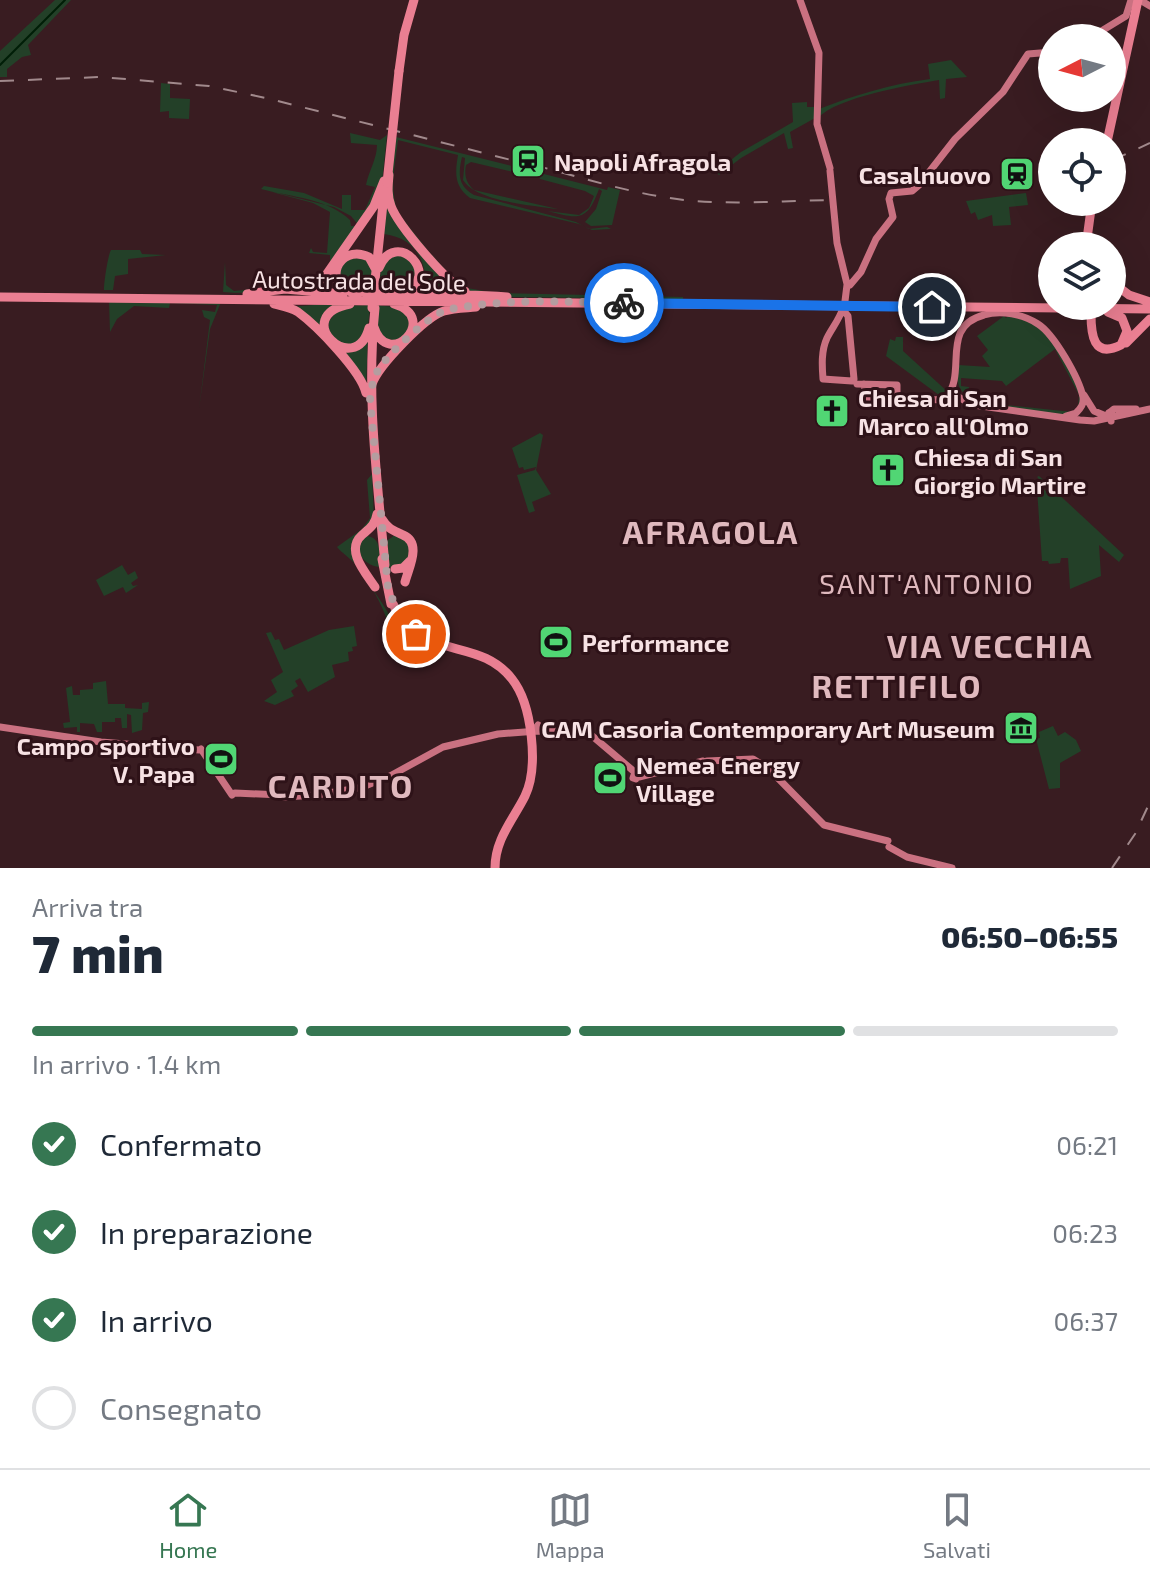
<!DOCTYPE html>
<html lang="it">
<head>
<meta charset="utf-8">
<style>
	body { margin:0; font-family:"Exo 2",sans-serif; background:#f2f2f3; color:#1f2937; height:100vh; display:flex; flex-direction:column; font-size:30px; white-space:nowrap }
	* { box-sizing:border-box; margin:0 }
	p { font-size:26px; color:#747a83 }
	.icon { flex:none; width:44px; height:44px; fill:none; stroke:currentColor; stroke-width:2; stroke-linecap:round; stroke-linejoin:round }
	.map { position:relative; height:868px; overflow:hidden }
	.drawer { display:flex; flex-direction:column; background:#fff; flex:1 }
	.drawer>* { flex:none }
	.needle { width:52px; rotate:264deg }
	.controls { position:absolute; left:1038px; top:24px; display:grid; gap:16px }
	.controls a { display:grid; place-items:center; width:88px; height:88px; border-radius:50%; background:#fff; box-shadow:0 8px 32px #0002; font-size:40px }
	.pin { position:absolute; display:grid; place-items:center; width:68px; height:68px; color:#fff; margin:-34px; border:4px solid #fff; border-radius:50%; box-shadow:0 2px 8px #0007 }
	.courier { position:absolute; display:grid; place-items:center; width:80px; height:80px; margin:-40px; border:6px solid #1a73e8; border-radius:50%; background:#fff; color:#222; box-shadow:0 2px 10px #0007 }
	.overview em { font-style:normal; font-weight:800 }
	.overview div { display:flex; flex-direction:column-reverse }
	.overview { display:flex; align-items:center; justify-content:space-between; height:136px; padding:0 32px }
	h1 { font-size:52px; font-weight:800; line-height:60px }
	.bar { display:grid; grid-template-columns:repeat(4,1fr); gap:12px 8px; align-content:center; height:96px; padding:0 32px }
	.bar i { height:10px; border-radius:6px; background:#e0e1e3 }
	.bar .active { background:#367752 }
	.bar p { grid-column:span 4 }
	ol { padding:0 32px; list-style:none }
	li { display:flex; align-items:center; gap:24px; height:88px }
	li p { margin-inline-start:auto }
	li .icon { padding:8px; border-radius:50%; background:#367752; color:#fff; stroke-width:4 }
	li:last-child { color:#747a83 }
	li i { width:44px; height:44px; border:4px solid #e0e1e3; border-radius:50% }
	.menu { display:flex; justify-content:space-around; align-items:center; height:112px; border-top:2px solid #e0e1e3; background:#fff; font-size:22px; color:#747a83 }
	.menu a { display:grid; justify-items:center; gap:4px }
	.menu .active { color:#367752 }
	.map>svg:first-child { display:block }
	.green { fill:#234028; fill-rule:evenodd }
	.lines { fill:none; stroke-linecap:round; stroke-linejoin:round }
	.stream { stroke:#001e07; stroke-width:2 }
	.major { stroke:#ca7181; stroke-width:7 }
	.highway { stroke:#ea7f92; stroke-width:9 }
	.rail { stroke:#a1898c; stroke-width:2; stroke-dasharray:14 14; stroke-linecap:butt }
	.major-bridge { stroke:#ca7181; stroke-width:7 }
	.highway-bridge { stroke:#ea7f92; stroke-width:9 }
	.done { stroke:#b49da0; stroke-width:8; stroke-dasharray:0 14.4 }
	.route { stroke:#1a73e8; stroke-width:10 }
	.labels { text-anchor:middle; dominant-baseline:central; stroke-width:6; stroke-linejoin:round; paint-order:stroke }
	.poi-label { font-size:24px; font-weight:bold; fill:#f7e2e4; stroke:#2e1218; text-anchor:start }
	.street-label { font-size:24px; fill:#f7e2e4; stroke:#2e1218 }
	.quarter-label { font-size:28px; letter-spacing:2px; fill:#e0b9be; stroke:#2e1218 }
	.district-label { font-size:32px; font-weight:bold; letter-spacing:2px; fill:#e0b9be; stroke:#2e1218 }
</style>
</head>
<body>
<div class="map">
<svg width="1150" height="868" viewBox="0 0 1150 868">
	<rect width="100%" height="100%" fill="#391c21"/>
	<path class="green" d="M55 0H71L28 45 31 55 22 57 7 69V77H0V51Z
		M951 60 967 77 946 79 945 98 940 99 939 80C910 85 837 97 818 118L819 109C855 95 891 84 930 79L928 64Z
		M161 83 170 84V98L190 99 189 119 169 118V111L160 112Z
		M807 102V107H816L815 118 790 132 793 148 788 149 784 133 741 158 719 175 716 172 741 152 793 122 792 103Z
		M350 133 380 140 387 135 382 182 359 226 351 216 334 207 261 189 264 186 304 193 342 209V195H351V210H365L375 187 366 185C369 170 377 159 377 145L351 143Z
		M396 137 524 169 526 175 471 162 466 165C464 175 466 183 474 190L558 209C529 205 476 201 463 180L465 158 462 157C458 174 458 186 474 195L576 222 589 229 607 227 611 229 592 230 579 224 470 198C454 186 455 173 458 155L398 140C395 167 389 188 398 213L451 279 467 288 496 293 683 297V299L513 297 472 293 451 281 399 219 391 204 390 192Z
		M536 172 607 190 608 187 620 190 612 225 591 226 585 222 596 209 602 191 599 189C587 222 579 219 547 211L579 215 589 208 594 196 585 191 540 179Z
		M272 192C298 197 330 201 350 220L351 226H355C345 242 337 261 326 275 312 290 243 295 223 292L225 262 226 285 234 291 314 283 330 264V255L309 253 311 248 313 252 327 253 330 212 313 203Z
		M1026 193 1028 205 1009 207 1011 225 993 226 992 215 978 220 975 212 971 214 966 201Z
		M387 196 393 211 465 292 427 294C426 263 419 239 384 234Z
		M111 250H140L142 254 166 255 128 259V274L115 276 113 290H104C104 282 108 255 111 250Z
		M404 254 417 269 408 289 379 292 381 267 386 258Z
		M347 256 372 261V293L345 290 338 266Z
		M109 300 221 302 210 329 199 409 210 320 204 317 202 310 215 312 217 305 170 303 169 308 134 306 117 319 110 332Z
		M326 304H342L324 328 346 348 368 335 366 388 362 378 290 307Z
		M370 305C369 322 368 339 351 347L330 338 328 320 343 306Z
		M376 305 403 308 412 326 399 342 378 336Z
		M1009 315C1019 318 1031 322 1039 328 1055 338 1081 387 1082 405L1069 415C1045 412 973 411 961 390 956 383 958 374 958 365L990 367 982 356 988 350 977 336 1004 316 1006 318ZM1055 349 1079 395 1078 408 1072 412 979 402 968 397 969 387 961 386V378L1002 381 1006 386Z
		M896 337H903V351L949 393 943 398 886 356 890 339 895 341Z
		M540 433 543 435 536 470 551 494 532 502 535 511 529 513 517 475 535 470 536 467 524 470 523 467 519 468 512 448Z
		M372 474 374 521 357 538C357 543 355 551 356 557 361 585 410 623 395 655L391 656 388 643H392C390 616 372 585 355 564 349 557 343 554 337 547L362 529 370 518 367 480Z
		M1039 476 1124 555 1119 562 1099 545 1101 576 1070 589 1068 558H1061L1060 563 1049 564 1048 561H1042L1037 489 1039 486 1046 491 1048 489 1037 477Z
		M395 535 409 539 410 559 398 568C375 567 368 569 355 548L366 536C379 537 379 547 380 557L388 540Z
		M122 565 128 575 135 571 138 578 131 583 133 586 138 585 126 593 123 587 104 596 96 580Z
		M354 626 357 646 352 647 353 651 348 652 349 661 332 665 335 677 308 692 300 678 295 681 298 686 291 691 294 696 275 705 264 701 277 692 271 680 283 672 266 633 271 632 275 640 279 639 284 650 329 630Z
		M106 681 108 704H125V708L142 709V703L149 702 148 712 143 713 142 730 132 733 131 715 127 714V728H122L121 718H115V722H102V732H97L94 724 80 723V732H77V727L64 728 63 723 70 722 66 688 72 686 73 695H80V690L93 689V683Z
		M1053 726 1058 736 1065 732 1076 740 1081 751 1060 763V788L1049 789 1036 739 1040 738 1039 732Z"/>
	<g class="lines">
		<path class="stream" d="M0 65 65 0"/>
		<path class="major" d="M800 0 819 53 817 124 830 168
			M1140 0 1150 6
			M1090 38 1126 16 1131 0
			M830 171 837 243 847 284
			M850 285 861 272 876 239 893 217 889 199 891 193 912 191 919 185 955 139 1003 92 1028 54 1052 52
			M845 301 847 285
			M843 308C839 320 832 328 827 338 821 351 822 366 823 379L852 381
			M843 310 848 316 854 379
			M857 384 897 385V399
			M864 384 866 397 943 400 956 396 974 405 1080 420 1094 421 1150 409
			M1084 395 1094 411 1106 416
			M946 398C968 372 939 327 984 315 1001 310 1023 314 1038 324 1054 334 1079 378 1083 397 1084 404 1081 408 1076 413L1066 416
			M1109 413 1114 409H1136
			M538 725 541 727 539 731 535 729Z
			M0 727 101 742 199 750
			M539 731 584 729 637 774 642 775
			M201 749 232 795
			M707 761 753 759 769 769 824 825 888 841
			M634 775 637 776 636 779 633 778Z
			M639 777 703 761
			M360 788 390 776 443 747 498 734 538 731
			M235 793 281 795
			M284 797 317 795 358 788
			M889 847 907 857 952 868"/>
		<path class="highway" d="M399 71 404 35 414 0
			M1107 142 1138 0
			M389 175C388 186 387 196 391 206 398 225 447 283 465 291
			M1086 246 1092 202
			M379 268C395 226 445 277 402 293
			M1112 282 1129 295 1150 302
			M305 287 316 284 326 275 374 206 384 181
			M374 290 384 194
			M247 294 285 289 343 294
			M358 294C319 287 338 242 369 257L375 268
			M366 294C413 294 460 293 507 297
			M0 297 1150 309
			M274 304C282 306 290 307 298 312 317 326 361 371 366 393
			M350 304C288 316 355 380 369 328
			M375 308C366 397 377 477 385 565
			M1091 314C1091 334 1093 359 1121 345L1127 331 1122 318 1108 312
			M374 327C388 371 441 318 394 304
			M1126 343 1150 319
			M372 384C379 365 425 317 444 311 454 308 466 308 476 307
			M382 519C388 529 393 530 403 535 422 543 409 567 405 582
			M395 569 403 568 410 561
			M375 587C365 572 345 550 362 535 370 528 375 525 377 514"/>
		<path class="rail" d="M0 81 101 77 209 86 266 98 523 163
			M1113 160 1150 143
			M534 165C583 178 633 194 684 200 732 205 782 201 831 200
			M1112 868 1135 834 1150 802"/>
		<path class="major-bridge" d="M1109 413 1111 421"/>
		<path class="highway-bridge" d="M387 183 399 71
			M372 308 374 290
			M1089 314V306
			M382 559 391 604
			M393 604C421 663 478 635 512 679 532 704 539 767 525 796 513 820 495 839 495 868"/>
	</g>
	<g class="lines">
		<path class="done" d="M416 634 399 617 388 587 370 400C371 389 373 380 378 370 387 355 430 314 447 310 500 298 570 302 624 303"/>
		<path class="route" d="M624 303 932 307"/>
	</g>
	<defs>
		<g id="station-square" transform="scale(1.8)"><rect x="-9" y="-9" width="18" height="18" rx="4" fill="#51d674" stroke="#2e1218"/><path d="M-3-6H3Q5-6 5-4V2Q5 4 3 4L4.5 6H3L1.5 4h-3L-3 6H-4.5L-3 4Q-5 4-5 2V-4Q-5-6-3-6ZM-3.5-4v3h7v-3ZM-3.5 1v1.5H-2V1ZM2 1v1.5H3.5V1Z" fill="#111"/></g>
		<g id="church-square" transform="scale(1.8)"><rect x="-9" y="-9" width="18" height="18" rx="4" fill="#51d674" stroke="#2e1218"/><path d="M-1.2-6h2.4v3.5h3.3v2.4h-3.3V6h-2.4V-.1h-3.3v-2.4h3.3Z" fill="#111"/></g>
		<g id="stadium-square" transform="scale(1.8)"><rect x="-9" y="-9" width="18" height="18" rx="4" fill="#51d674" stroke="#2e1218"/><path d="M0-5a6.5 5 0 1 0 0 10a6.5 5 0 1 0 0-10ZM-3.5-1.8h7v3.6h-7Z" fill="#111"/></g>
		<g id="museum-square" transform="scale(1.8)"><rect x="-9" y="-9" width="18" height="18" rx="4" fill="#51d674" stroke="#2e1218"/><path d="M0-6L6-3V-2H-6V-3ZM-5-1h2V3h-2ZM-1-1h2V3h-2ZM3-1h2V3H3ZM-6 4H6V6H-6Z" fill="#111"/></g>
	</defs>
	<g fill-rule="evenodd">
		<use href="#station-square" x="528" y="161"/>
		<use href="#station-square" x="1017" y="174"/>
		<use href="#church-square" x="832" y="411"/>
		<use href="#church-square" x="888" y="470"/>
		<use href="#stadium-square" x="556" y="642"/>
		<use href="#museum-square" x="1021" y="728"/>
		<use href="#stadium-square" x="221" y="759"/>
		<use href="#stadium-square" x="610" y="778"/>
	</g>
	<g class="labels">
		<g class="poi-label">
			<text x="554" y="161">Napoli Afragola</text>
			<text x="991" y="174" text-anchor="end">Casalnuovo</text>
			<text x="858" y="397">Chiesa di San<tspan x="858" dy="28">Marco all'Olmo</tspan></text>
			<text x="914" y="456">Chiesa di San<tspan x="914" dy="28">Giorgio Martire</tspan></text>
			<text x="582" y="642">Performance</text>
			<text x="995" y="728" text-anchor="end">CAM Casoria Contemporary Art Museum</text>
			<text x="195" y="745" text-anchor="end">Campo sportivo<tspan x="195" dy="28">V. Papa</tspan></text>
			<text x="636" y="764">Nemea Energy<tspan x="636" dy="28">Village</tspan></text>
		</g>
		<g class="street-label">
			<text transform="translate(359 280) rotate(1)">Autostrada del Sole</text>
		</g>
		<g class="quarter-label">
			<text x="927" y="583">SANT'ANTONIO</text>
		</g>
		<g class="district-label">
			<text x="711" y="531">AFRAGOLA</text>
			<text x="990" y="645">VIA VECCHIA</text>
			<text x="897" y="685">RETTIFILO</text>
			<text x="341" y="785">CARDITO</text>
		</g>
	</g>
</svg>
<div class="controls">
<a><svg class="needle" viewBox="-14 -14 28 28"><path d="M0-13l5 13h-10z" fill="#e53935"/><path d="M0 13l5-13h-10z" fill="#747a83"/></svg></a>
<a><svg class="icon" aria-label="locate" viewBox="0 0 24 24"><circle cx="12" cy="12" r="6"/><path d="M12 2v4M12 18v4M2 12h4M18 12h4"/></svg></a>
<a><svg class="icon" aria-label="layers" viewBox="0 0 24 24"><path d="M12 4l9 5-9 5-9-5zM3 14l9 5 9-5"/></svg></a>
</div>
<div class="pin" style="left:416px;top:634px;background:#ea580c"><svg class="icon" aria-label="bag" viewBox="0 0 24 24"><path d="M5 8h14l-1 12H6zM9 8a3 3 0 0 1 6 0"/></svg></div>
<div class="pin" style="left:932px;top:307px;background:#1f2937"><svg class="icon" aria-label="home" viewBox="0 0 24 24"><path d="M3 11l9-7 9 7M6 9v11h12V9"/></svg></div>
<div class="courier" style="left:624px;top:303px"><svg class="icon" aria-label="bike" viewBox="0 0 24 24"><circle cx="6" cy="16" r="4"/><circle cx="18" cy="16" r="4"/><path d="M6 16l4-8h5l3 8M10 8l3 8H6M13 5h3"/></svg></div>
</div>
<section class="drawer">
<div class="overview"><div><h1>7 min</h1><p>Arriva tra</p></div><em>06:50–06:55</em></div>
<div class="bar"><i class="active"></i><i class="active"></i><i class="active"></i><i></i><p>In arrivo · 1.4 km</p></div>
<ol>
<li><svg class="icon" aria-label="check" viewBox="0 0 24 24"><path d="M5 12l5 5 9-10"/></svg>Confermato<p>06:21</p></li>
<li><svg class="icon" aria-label="check" viewBox="0 0 24 24"><path d="M5 12l5 5 9-10"/></svg>In preparazione<p>06:23</p></li>
<li><svg class="icon" aria-label="check" viewBox="0 0 24 24"><path d="M5 12l5 5 9-10"/></svg>In arrivo<p>06:37</p></li>
<li><i></i>Consegnato</li>
</ol>
</section>
<nav class="menu">
<a class="active"><svg class="icon" aria-label="home" viewBox="0 0 24 24"><path d="M3 11l9-7 9 7M6 9v11h12V9"/></svg>Home</a>
<a><svg class="icon" aria-label="map" viewBox="0 0 24 24"><path d="M3 6l6-2 6 2 6-2v14l-6 2-6-2-6 2zM9 4v14M15 6v14"/></svg>Mappa</a>
<a><svg class="icon" aria-label="saved" viewBox="0 0 24 24"><path d="M7 4h10v16l-5-4-5 4z"/></svg>Salvati</a>
</nav>
</body>
</html>
